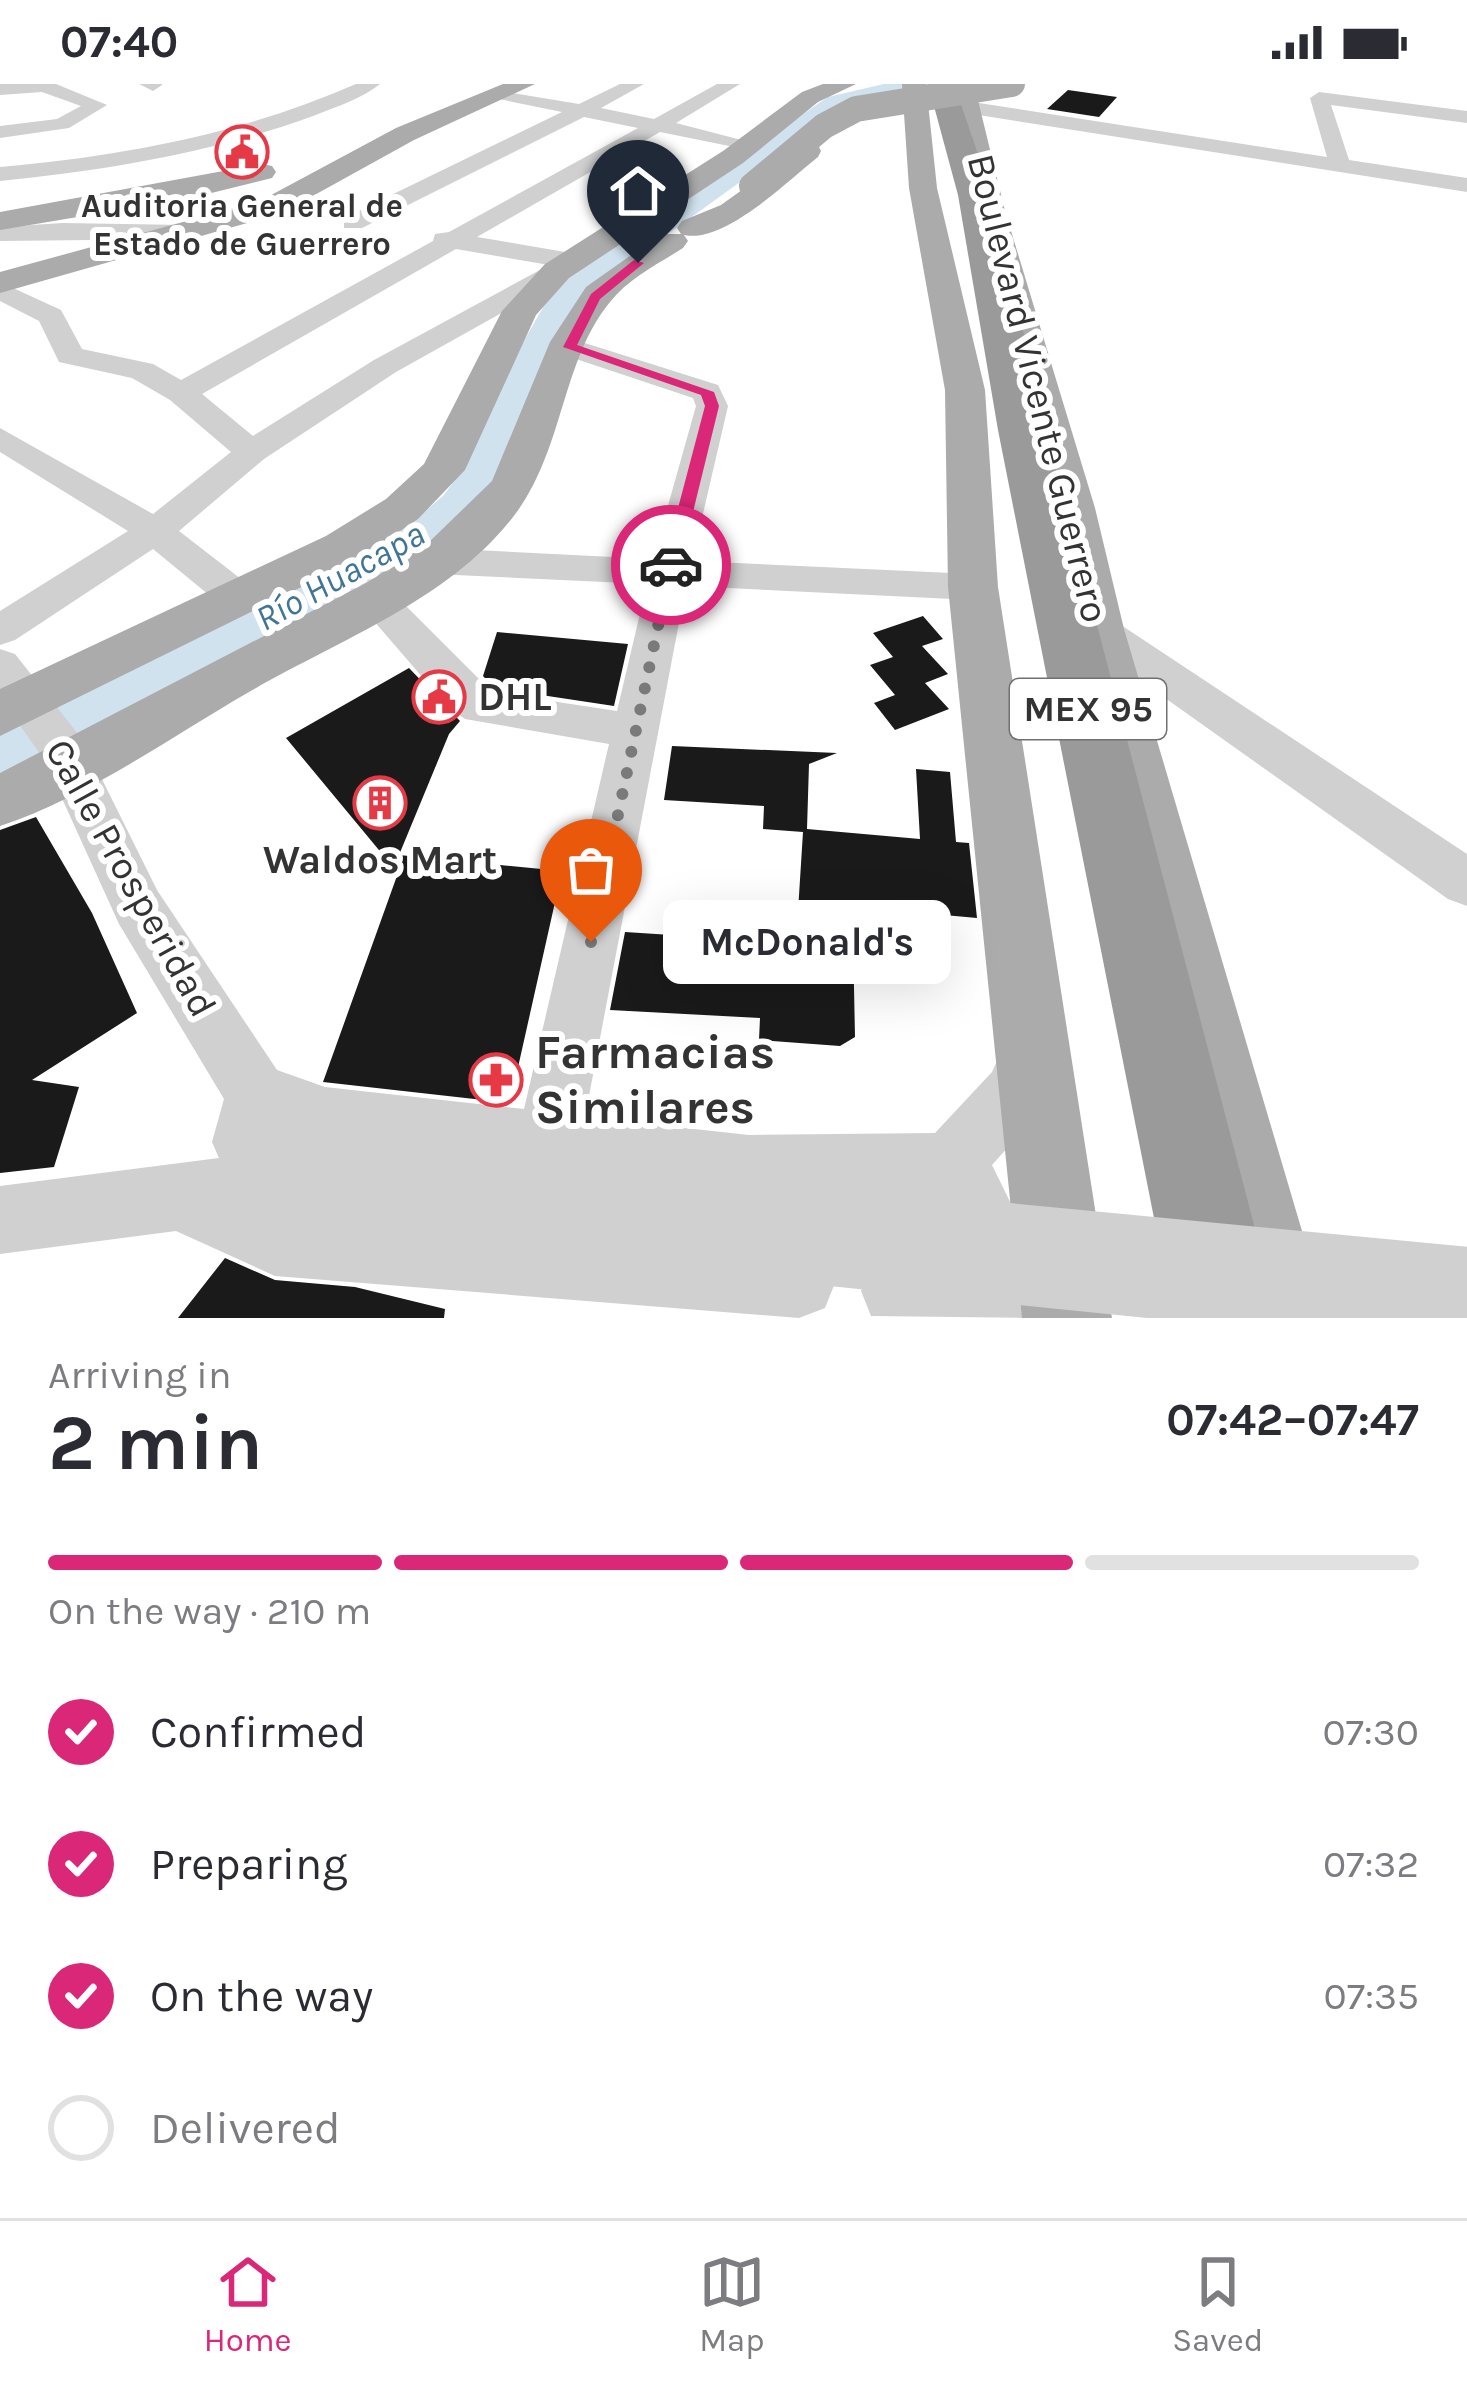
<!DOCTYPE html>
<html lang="en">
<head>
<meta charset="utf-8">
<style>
	body { margin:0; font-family:Karla,sans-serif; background:#f7f7f7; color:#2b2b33; height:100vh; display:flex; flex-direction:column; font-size:45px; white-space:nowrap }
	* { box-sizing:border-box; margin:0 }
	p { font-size:39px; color:#7c7c81 }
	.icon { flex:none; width:66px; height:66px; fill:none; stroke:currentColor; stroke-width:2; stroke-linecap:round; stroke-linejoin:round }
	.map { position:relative; height:1234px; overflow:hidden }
	.drawer { display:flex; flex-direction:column; background:#fff; flex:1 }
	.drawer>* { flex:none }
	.pin { position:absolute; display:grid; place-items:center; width:102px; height:102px; color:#fff; margin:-123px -51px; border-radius:50% 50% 50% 0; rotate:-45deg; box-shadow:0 0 12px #0007 }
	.pin .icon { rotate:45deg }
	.courier { position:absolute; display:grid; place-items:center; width:120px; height:120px; margin:-60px; border:9px solid #db2777; border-radius:50%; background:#fff; color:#222; box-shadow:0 3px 15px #0007 }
	.bubble { position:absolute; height:84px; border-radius:18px; background:#fff; box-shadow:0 12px 48px #0002; font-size:39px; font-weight:700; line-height:84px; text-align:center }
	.overview em { font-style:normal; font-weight:700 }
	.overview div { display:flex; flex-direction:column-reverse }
	.overview { display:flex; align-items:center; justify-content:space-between; height:204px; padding:0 48px }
	h1 { font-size:78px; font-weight:700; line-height:90px }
	.bar { display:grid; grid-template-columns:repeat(4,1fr); gap:18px 12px; align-content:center; height:144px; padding:0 48px }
	.bar i { height:15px; border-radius:9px; background:#e1e1e2 }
	.bar .selected { background:#db2777 }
	.bar p { grid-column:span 4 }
	ol { padding:0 48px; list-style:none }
	li { display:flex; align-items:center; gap:36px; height:132px }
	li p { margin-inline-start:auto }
	li .icon { padding:12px; border-radius:50%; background:#db2777; color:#fff; stroke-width:4 }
	li:last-child { color:#7c7c81 }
	li i { width:66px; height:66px; border:6px solid #e1e1e2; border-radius:50% }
	.status { display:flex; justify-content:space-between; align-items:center; height:84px; padding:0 60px; background:#fff; direction:ltr }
	.status svg { height:33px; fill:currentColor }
	.tabs { display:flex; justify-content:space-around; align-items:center; height:168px; border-top:3px solid #e1e1e2; background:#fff; font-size:33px; color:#7c7c81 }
	.tabs a { display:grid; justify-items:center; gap:6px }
	.tabs .selected { color:#db2777 }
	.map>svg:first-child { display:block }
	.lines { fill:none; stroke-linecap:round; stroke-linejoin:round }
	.river { fill:#cfe2ee; fill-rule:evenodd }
	.building { fill:#1a1a1a }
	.minor { fill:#d0d0d0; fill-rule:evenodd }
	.major { fill:#ababab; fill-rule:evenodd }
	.highway { fill:#9a9a9a; fill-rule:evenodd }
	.minor-bridge { stroke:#d0d0d0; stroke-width:64 }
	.major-bridge { stroke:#ababab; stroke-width:26 }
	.route { fill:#db2777 }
	.done { stroke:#7a7a7a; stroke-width:12; stroke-dasharray:0 21.6 }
	.labels { text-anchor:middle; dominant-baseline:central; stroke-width:12; stroke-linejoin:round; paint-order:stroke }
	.far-poi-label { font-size:33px; font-weight:bold; fill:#333; stroke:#fff }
	.far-water-label { font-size:36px; font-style:italic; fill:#3f7597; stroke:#fff }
	.shield { fill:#fff; stroke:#707070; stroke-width:3 }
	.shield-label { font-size:36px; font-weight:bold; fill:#333 }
	.street-label { font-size:39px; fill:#333; stroke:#fff }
	.poi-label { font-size:39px; font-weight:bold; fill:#333; stroke:#fff; text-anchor:start }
	.near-poi-label { font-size:48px; font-weight:bold; fill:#333; stroke:#fff; text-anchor:start }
</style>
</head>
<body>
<div class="status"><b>07:40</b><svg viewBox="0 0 49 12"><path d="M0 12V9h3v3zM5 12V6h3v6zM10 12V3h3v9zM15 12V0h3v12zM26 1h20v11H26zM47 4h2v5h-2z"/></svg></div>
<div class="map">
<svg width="1467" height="1234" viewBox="0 0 1467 1234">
	<rect width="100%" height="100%" fill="#fff"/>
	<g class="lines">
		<path class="river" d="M884 0H956L945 7 844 23 582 212 506 383 475 430 435 464 376 502 0 695V647L342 480 417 434 444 411 464 383 525 255 557 199 828 13Z"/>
	</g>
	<path class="building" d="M1068 6 1117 13 1099 33 1047 25Z
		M923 532 943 555 922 562 948 590 925 599 949 625 895 646 874 619 895 611 870 581 893 573 873 549Z
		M497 548 628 560 614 622 494 604 483 592Z
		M409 584 460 637 449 650 399 771 562 787 510 1019 323 998 398 789 286 654Z
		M672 662 837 669 809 680 807 745 920 755 916 685 950 688 956 758 969 759 977 834 933 830 934 861 853 853 855 953 840 962 759 956 760 934 610 926 625 848 796 859 803 748 763 745 764 722 664 716Z
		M36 733 92 829 137 929 32 996 79 1003 54 1083 0 1089V746Z
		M225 1174 275 1196 355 1203 445 1225 444 1234H178Z"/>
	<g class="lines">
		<path class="minor" d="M0 0H56L107 21 69 44 0 54V42L57 35 81 22 42 8 0 11Z
			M139 0H162V1L153 7Z
			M356 0H380C362 15 335 23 313 32 212 69 106 86 0 97V83C123 72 242 50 356 0Z
			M620 0H644L601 24 654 35 717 0H740L676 39 749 58 739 64 660 48 477 153 571 169 584 177 568 184 566 193 396 288 264 375 179 447 254 505 260 515 254 525 240 529 226 525 153 465 15 556 0 561V527L128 447 0 368V344L153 430 231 368 170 316 132 294 59 278 39 237 0 217V198L61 226 82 265 153 280 181 296 433 157 435 150 449 148 638 44 584 33 362 144H344V134L562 28 494 14V6L579 20ZM456 165 549 181 374 276 253 352 202 310Z
			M1319 8 1467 27V39L1331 21 1349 76 1467 94V108L966 29 956 23 966 17 1327 73 1310 14Z
			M63 139 185 141 197 148 185 155 0 157V143Z
			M569 254 718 301 728 322 692 477 973 490 987 494 993 503 987 512 973 516 686 502 585 1033 749 1051 935 1049 992 988 1008 953 1029 944 1050 953 1059 974 1036 1032 992 1081 1019 1136 1031 1176 1016 1202 1031 1234 871 1232 861 1207 871 1182 896 1172 964 1181 953 1140 935 1114 749 1117 350 1069 357 1084 353 1092 367 1097 376 1121 372 1131 800 1164 825 1174 835 1199 825 1224 799 1234 275 1192 176 1147 0 1170V1102L219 1074 212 1058 224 1015 119 840 45 677 0 613V565L15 570 82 655 157 806 277 986 325 1003 524 1025 609 660 465 635 449 624 354 514 360 504 374 500 388 504 492 608 617 627 647 500 434 490 420 486 415 477 420 468 434 464 653 475 696 322 693 314 558 269 554 263Z
			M1097 531 1112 535 1467 770V822L1448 815 1082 555 1076 545 1082 535Z"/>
		<path class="major" d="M503 0H535L414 56 282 129 0 209V188L260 117 396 44Z
			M823 0H856L818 18 743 79 569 194 536 231 465 386 418 435 360 474 0 652V605L326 452 386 415 424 380 502 227 545 180 723 67 802 8Z
			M902 0H926L937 104 985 306 998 503 1112 1234H1022L948 503 945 306 909 104Z
			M950 0H974L1005 127 1095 424 1124 545 1323 1218 1316 1234H1240L1233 1218 1070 545 1049 424 975 127Z
			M808 59 818 61 821 67 818 73C787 97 725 160 684 151L688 157 683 164C658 180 629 194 610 218 561 277 564 368 513 433 449 516 337 557 249 608 169 654 88 713 0 742V689L366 499 427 460 492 397 550 258 586 203 661 150H681L677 144 682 137 721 121Z
			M262 80 272 82 276 88 272 94 191 114 0 146V128Z"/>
		<path class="highway" d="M928 0H954L992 111 1046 346 1276 1225 1273 1234H1175L1172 1225 998 346 958 111Z"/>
		<path class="minor-bridge" d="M350 1088 1467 1195
			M343 1121 1467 1234"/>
		<path class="major-bridge" d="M752 102 824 42 856 25 1012 0"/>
	</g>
	<path class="route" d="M634 176 644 179 600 215 577 261 714 308 719 322 680 481 671 487 663 481 705 322 701 311 563 263 591 210Z"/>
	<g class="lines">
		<path class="done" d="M591 858 671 481"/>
	</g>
	<defs>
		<g id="civic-ring" transform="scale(2.7)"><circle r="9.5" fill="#fff" stroke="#e63946" stroke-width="1.5"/><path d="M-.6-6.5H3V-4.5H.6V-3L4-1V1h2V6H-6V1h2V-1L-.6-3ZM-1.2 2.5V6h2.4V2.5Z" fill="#e63946"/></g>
		<g id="building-ring" transform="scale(2.7)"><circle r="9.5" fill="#fff" stroke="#e63946" stroke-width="1.5"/><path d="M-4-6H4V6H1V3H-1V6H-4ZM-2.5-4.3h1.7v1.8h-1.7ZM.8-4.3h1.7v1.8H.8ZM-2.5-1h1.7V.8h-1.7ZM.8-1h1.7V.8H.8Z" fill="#e63946"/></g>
		<g id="pharmacy-ring" transform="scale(2.7)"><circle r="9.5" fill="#fff" stroke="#e63946" stroke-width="1.5"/><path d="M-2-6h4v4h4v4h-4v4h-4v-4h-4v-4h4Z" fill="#e63946"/></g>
	</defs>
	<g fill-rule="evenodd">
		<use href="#civic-ring" x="242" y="68"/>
		<use href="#civic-ring" x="439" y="613"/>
		<use href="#building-ring" x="380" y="719"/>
		<use href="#pharmacy-ring" x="496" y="996"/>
	</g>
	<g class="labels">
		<g class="far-poi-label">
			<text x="242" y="122">Auditoria General de<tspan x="242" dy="38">Estado de Guerrero</tspan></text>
		</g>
		<g class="far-water-label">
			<text transform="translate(340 492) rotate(-29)">Río Huacapa</text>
		</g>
		<rect class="shield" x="1010" y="595" width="156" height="60" rx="9"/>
		<g class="shield-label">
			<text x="1088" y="625">MEX 95</text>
		</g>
		<g class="street-label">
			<text transform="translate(1038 304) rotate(76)">Boulevard Vicente Guerrero</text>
			<text transform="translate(131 794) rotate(61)">Calle Prosperidad</text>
		</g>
		<g class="poi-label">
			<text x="478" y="613">DHL</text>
			<text x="380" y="776" text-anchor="middle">Waldos Mart</text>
		</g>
		<g class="near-poi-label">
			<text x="535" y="968">Farmacias<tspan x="535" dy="55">Similares</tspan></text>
		</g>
	</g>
</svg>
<div class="pin" style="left:591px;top:858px;background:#ea580c"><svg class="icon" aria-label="bag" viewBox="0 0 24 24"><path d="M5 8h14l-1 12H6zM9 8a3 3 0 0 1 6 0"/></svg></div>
<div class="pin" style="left:638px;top:179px;background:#1f2937"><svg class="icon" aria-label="home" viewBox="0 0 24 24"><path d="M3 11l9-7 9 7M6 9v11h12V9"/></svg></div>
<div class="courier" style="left:671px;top:481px"><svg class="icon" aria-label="car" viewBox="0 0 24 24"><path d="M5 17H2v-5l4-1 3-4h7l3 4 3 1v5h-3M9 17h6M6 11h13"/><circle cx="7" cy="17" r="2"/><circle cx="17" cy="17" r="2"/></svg></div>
<div class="bubble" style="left:663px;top:816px;width:288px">McDonald's</div>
</div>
<section class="drawer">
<div class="overview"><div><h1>2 min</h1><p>Arriving in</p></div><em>07:42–07:47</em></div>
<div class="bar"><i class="selected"></i><i class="selected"></i><i class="selected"></i><i></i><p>On the way · 210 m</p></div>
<ol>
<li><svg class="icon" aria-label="check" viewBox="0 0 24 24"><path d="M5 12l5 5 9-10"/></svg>Confirmed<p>07:30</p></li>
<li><svg class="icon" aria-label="check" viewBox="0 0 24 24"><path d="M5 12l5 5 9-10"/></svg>Preparing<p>07:32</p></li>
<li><svg class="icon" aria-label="check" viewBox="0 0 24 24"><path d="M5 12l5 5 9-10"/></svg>On the way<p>07:35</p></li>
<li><i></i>Delivered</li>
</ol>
</section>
<nav class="tabs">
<a class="selected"><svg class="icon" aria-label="home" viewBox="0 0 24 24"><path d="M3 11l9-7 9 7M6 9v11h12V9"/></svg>Home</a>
<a><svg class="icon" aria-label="map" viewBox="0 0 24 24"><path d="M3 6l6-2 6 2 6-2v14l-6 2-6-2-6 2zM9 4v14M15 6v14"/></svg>Map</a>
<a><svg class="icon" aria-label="saved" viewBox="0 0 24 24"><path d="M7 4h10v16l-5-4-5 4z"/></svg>Saved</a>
</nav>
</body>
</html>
